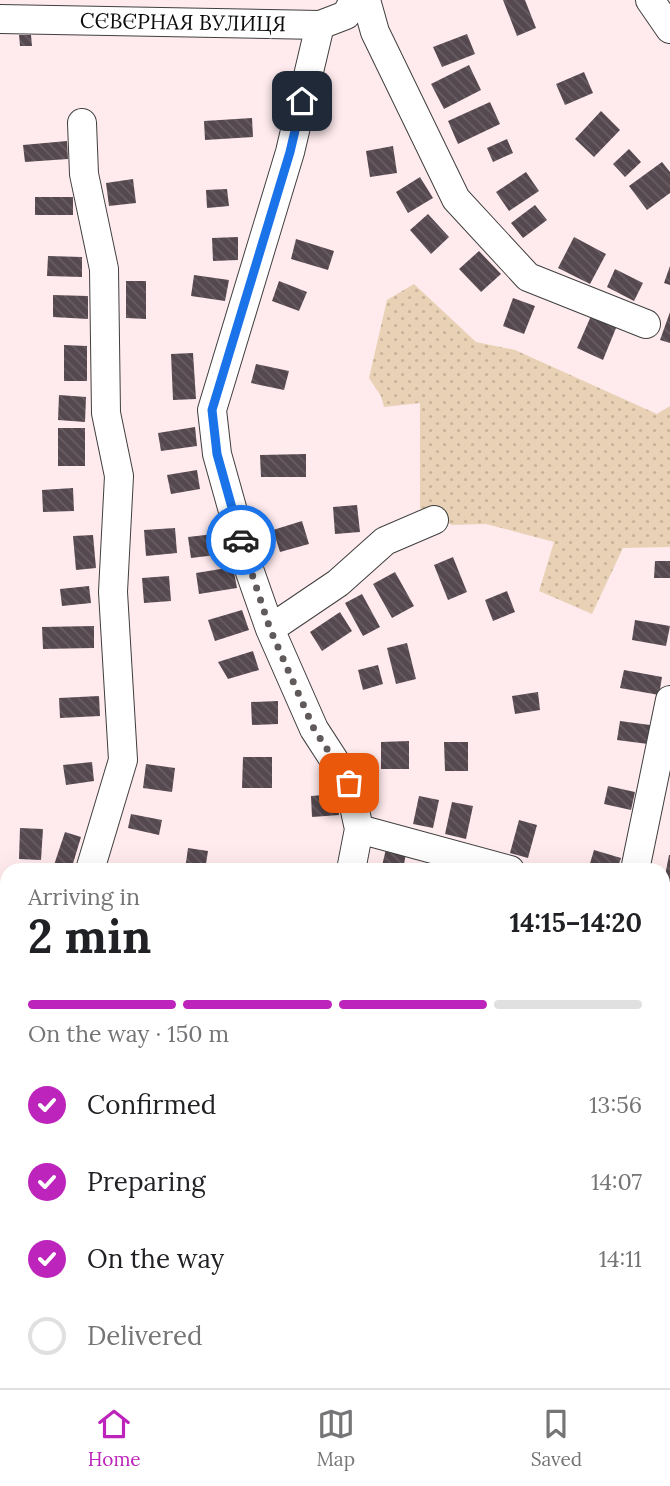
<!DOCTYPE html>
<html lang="en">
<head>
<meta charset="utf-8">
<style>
	body { margin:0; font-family:Lora,serif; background:#f6f6f6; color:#202124; height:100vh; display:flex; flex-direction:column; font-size:26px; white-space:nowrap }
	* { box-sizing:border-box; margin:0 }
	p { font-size:23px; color:#757577 }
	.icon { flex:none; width:38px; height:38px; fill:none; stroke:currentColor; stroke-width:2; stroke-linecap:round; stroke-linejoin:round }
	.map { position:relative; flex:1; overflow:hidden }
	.panel { position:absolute; left:0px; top:863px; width:670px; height:527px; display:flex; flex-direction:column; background:#fff; border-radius:21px 21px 0 0; box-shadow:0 7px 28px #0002 }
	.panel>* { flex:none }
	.pin { position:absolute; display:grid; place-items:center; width:60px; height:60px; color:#fff; margin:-30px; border-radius:14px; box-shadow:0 4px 10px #0006 }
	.courier { position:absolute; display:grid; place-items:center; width:70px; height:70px; margin:-35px; border:5px solid #1a73e8; border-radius:50%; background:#fff; color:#222; box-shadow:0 2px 9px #0007 }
	.headline em { font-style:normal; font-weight:700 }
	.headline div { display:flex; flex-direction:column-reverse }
	.headline { display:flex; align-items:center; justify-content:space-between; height:119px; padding:0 28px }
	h1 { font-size:46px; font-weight:700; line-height:52px }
	.bar { display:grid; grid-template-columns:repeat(4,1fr); gap:10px 7px; align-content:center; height:84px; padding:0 28px }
	.bar i { height:9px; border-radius:5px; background:#e0e0e0 }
	.bar .selected { background:#bc24bb }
	.bar p { grid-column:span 4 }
	ol { padding:0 28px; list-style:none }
	li { display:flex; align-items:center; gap:21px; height:77px }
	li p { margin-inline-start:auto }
	li .icon { padding:7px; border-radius:50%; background:#bc24bb; color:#fff; stroke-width:4 }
	li:last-child { color:#757577 }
	li i { width:38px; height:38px; border:4px solid #e0e0e0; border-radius:50% }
	.dock { display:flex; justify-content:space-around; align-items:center; height:98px; border-top:2px solid #e0e0e0; background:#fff; font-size:19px; color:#757577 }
	.dock a { display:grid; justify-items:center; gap:4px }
	.dock .selected { color:#bc24bb }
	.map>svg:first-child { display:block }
	.grass { fill:url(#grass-dots) }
	.building { fill:url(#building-back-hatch) }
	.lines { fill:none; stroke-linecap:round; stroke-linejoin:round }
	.minor-casing { stroke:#3f3f3f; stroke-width:30 }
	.minor { stroke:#fff; stroke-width:28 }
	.done { stroke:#615a5b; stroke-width:7; stroke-dasharray:0 12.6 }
	.route { stroke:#1a73e8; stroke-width:9 }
	.labels { text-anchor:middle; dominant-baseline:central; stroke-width:7; stroke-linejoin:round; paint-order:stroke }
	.street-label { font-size:21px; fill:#0c0c0c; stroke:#fff }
</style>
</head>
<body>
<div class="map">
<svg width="670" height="1388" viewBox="0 0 670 1388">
	<defs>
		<pattern id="grass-dots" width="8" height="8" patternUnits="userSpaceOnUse" patternTransform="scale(1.75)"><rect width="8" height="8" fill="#e9d1b5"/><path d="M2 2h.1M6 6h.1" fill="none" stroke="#c7b29a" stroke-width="1.8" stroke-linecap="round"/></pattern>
		<pattern id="building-back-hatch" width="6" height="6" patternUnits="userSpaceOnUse" patternTransform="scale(1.75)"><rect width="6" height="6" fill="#55484f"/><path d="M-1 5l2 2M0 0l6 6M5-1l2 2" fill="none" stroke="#685e64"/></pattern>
	</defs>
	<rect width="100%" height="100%" fill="#ffebee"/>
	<path class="grass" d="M414 284 476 342 515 350 657 414 670 406V547L623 548 592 614 539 591 554 542 486 524 452 525 420 508V403L384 407 381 396 369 378 387 300Z"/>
	<path class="building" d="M503 0H525L536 28 517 36Z
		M467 34 475 54 442 67 433 47Z
		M19 35H31L32 46H20Z
		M469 65 481 90 444 109 431 84Z
		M584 72 593 93 565 105 556 84Z
		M490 102 500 124 458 144 448 121Z
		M601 111 620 130 594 157 575 139Z
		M252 118 253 137 205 140 204 121Z
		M507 139 513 153 493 162 487 148Z
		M67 141 68 159 25 162 23 145Z
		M393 146 397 173 370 177 366 151Z
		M629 149 641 162 625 177 613 164Z
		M662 162 670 172V193L647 210 629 186Z
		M526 172 539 191 509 211 496 192Z
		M420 177 433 198 408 213 396 192Z
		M133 179 136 203 109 206 106 183Z
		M227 189 229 206 207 208 206 190Z
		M35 197H73V215H35Z
		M535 205 547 220 523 238 511 223Z
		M428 214 449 237 431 254 410 230Z
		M238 237V260L213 261 212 238Z
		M574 237 606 254 590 284 558 268Z
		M296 239 334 251 328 270 291 259Z
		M479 251 501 274 481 292 459 269Z
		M48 256 82 257V277L47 276Z
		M670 266V285L664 283Z
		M615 269 643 283 634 301 607 287Z
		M194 275 229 280 225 301 191 296Z
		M126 281H146V319L126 318Z
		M279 281 307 292 299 311 272 301Z
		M53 295 88 296V319L53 317Z
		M513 298 535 306 524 334 503 326Z
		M670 312V343L660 340Z
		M591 316 616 328 603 360 577 348Z
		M64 345 87 346V381H64Z
		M193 353 196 399 173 400 171 354Z
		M256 364 289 371 284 390 251 383Z
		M59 395 86 397 85 422 58 420Z
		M195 427 197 446 161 451 158 433Z
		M58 428H85V466H58Z
		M306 454V477H261L260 455Z
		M197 470 200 489 171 494 167 475Z
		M73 488 74 511 43 512 42 490Z
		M357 505 360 532 335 534 333 507Z
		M302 521 309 544 280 552 273 530Z
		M175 528 177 553 146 556 144 530Z
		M214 534 216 555 191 558 188 537Z
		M93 535 96 568 76 570 73 536Z
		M453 557 467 592 448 600 434 565Z
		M655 561H670V578H654Z
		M233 567 237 588 199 594 196 573Z
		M395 572 414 606 392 618 373 584Z
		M169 576 171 601 144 603 142 578Z
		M89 586 91 603 62 606 60 589Z
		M507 591 515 612 493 621 485 600Z
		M362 594 380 627 363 636 345 603Z
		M242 610 249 630 215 641 208 620Z
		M340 612 352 631 322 651 310 632Z
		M635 620 670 626 666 646 632 640Z
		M94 626V648L43 649 42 627Z
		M407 643 416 679 396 684 387 648Z
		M253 651 259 670 228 679 218 662Z
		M378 665 383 684 363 690 358 670Z
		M624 670 662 677 659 695 620 688Z
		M538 692 540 710 515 714 512 696Z
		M99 696 100 716 60 718 59 698Z
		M278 701V724L252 725 251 702Z
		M620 721 650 725 648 744 617 740Z
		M409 741V769H381V742Z
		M444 742H468V771H445Z
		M243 757H272V788H242Z
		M92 762 94 781 66 785 63 765Z
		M146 764 175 768 172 792 143 788Z
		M608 786 635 792 631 810 604 804Z
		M337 794 339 815 312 817 311 796Z
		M419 796 439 800 433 828 413 824Z
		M452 802 473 806 466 839 445 834Z
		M131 814 162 820 159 835 128 828Z
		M519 820 537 825 528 858 510 853Z
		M20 828 43 829 41 860 19 859Z
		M65 832 81 837 71 870 54 865Z
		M188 848 208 851 205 870H185Z
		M386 849 406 853 403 870H381Z
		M594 850 621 858 617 870H588Z
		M669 855H670V882L664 881Z
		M1 929 7 931V949L0 947Z
		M0 990 7 992V1016L0 1014Z
		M667 995H670V1028L663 1026V1012Z
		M0 1045 7 1047 1 1067H0Z
		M663 1096 670 1098V1123L663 1122Z
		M398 1382H442L441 1388H409L397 1386Z
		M510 1382H531L529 1388H518L509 1384Z"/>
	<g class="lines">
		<g class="minor-casing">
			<path id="minor" d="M366 0 375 32 456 199 528 277 646 324
				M650 0 670 29
				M0 19 320 25 346 15 354 0
				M320 25 290 152 212 410 217 454 250 572 270 629 314 729 349 783 359 829 351 870
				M82 123 84 174 104 269 106 413 119 476 113 592 123 760 90 870
				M270 629 338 583 385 541 434 520
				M359 829 510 870
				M635 870 670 700
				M0 900 7 902
				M663 909 670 910
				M663 1053 670 1052
				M0 1149 7 1127
				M663 1165 670 1167
				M188 1388 190 1382
				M462 1388 464 1382"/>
		</g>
		<use href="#minor" class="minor"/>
	</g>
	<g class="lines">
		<path class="done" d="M241 540 270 629 314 729 349 783"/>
		<path class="route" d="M241 540 217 454 212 410 290 152 302 101"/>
	</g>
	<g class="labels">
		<g class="street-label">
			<text transform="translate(183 22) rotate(1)">СЄВЄРНАЯ ВУЛИЦЯ</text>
		</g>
	</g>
</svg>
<div class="pin" style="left:349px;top:783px;background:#ea580c"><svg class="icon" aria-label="bag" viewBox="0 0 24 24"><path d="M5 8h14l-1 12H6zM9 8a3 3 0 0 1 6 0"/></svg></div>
<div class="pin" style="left:302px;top:101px;background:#1f2937"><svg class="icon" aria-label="home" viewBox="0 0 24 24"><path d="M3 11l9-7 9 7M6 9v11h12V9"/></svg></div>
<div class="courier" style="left:241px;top:540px"><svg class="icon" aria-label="car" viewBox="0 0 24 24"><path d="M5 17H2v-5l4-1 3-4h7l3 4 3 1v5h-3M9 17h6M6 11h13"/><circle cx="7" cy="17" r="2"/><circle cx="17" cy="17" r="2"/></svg></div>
<section class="panel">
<div class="headline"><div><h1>2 min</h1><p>Arriving in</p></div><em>14:15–14:20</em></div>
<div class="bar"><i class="selected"></i><i class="selected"></i><i class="selected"></i><i></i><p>On the way · 150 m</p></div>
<ol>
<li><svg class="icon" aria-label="check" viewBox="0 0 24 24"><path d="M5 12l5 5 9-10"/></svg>Confirmed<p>13:56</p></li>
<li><svg class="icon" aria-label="check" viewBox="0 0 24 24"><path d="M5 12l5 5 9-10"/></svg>Preparing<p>14:07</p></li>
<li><svg class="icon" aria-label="check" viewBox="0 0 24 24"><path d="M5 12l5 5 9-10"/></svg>On the way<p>14:11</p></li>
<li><i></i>Delivered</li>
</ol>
</section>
</div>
<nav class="dock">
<a class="selected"><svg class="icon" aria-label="home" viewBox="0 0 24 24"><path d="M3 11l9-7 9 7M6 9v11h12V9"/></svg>Home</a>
<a><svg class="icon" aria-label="map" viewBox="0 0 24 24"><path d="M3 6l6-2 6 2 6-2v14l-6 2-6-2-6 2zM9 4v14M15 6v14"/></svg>Map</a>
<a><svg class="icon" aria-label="saved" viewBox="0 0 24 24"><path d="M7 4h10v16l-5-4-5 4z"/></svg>Saved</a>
</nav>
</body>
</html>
